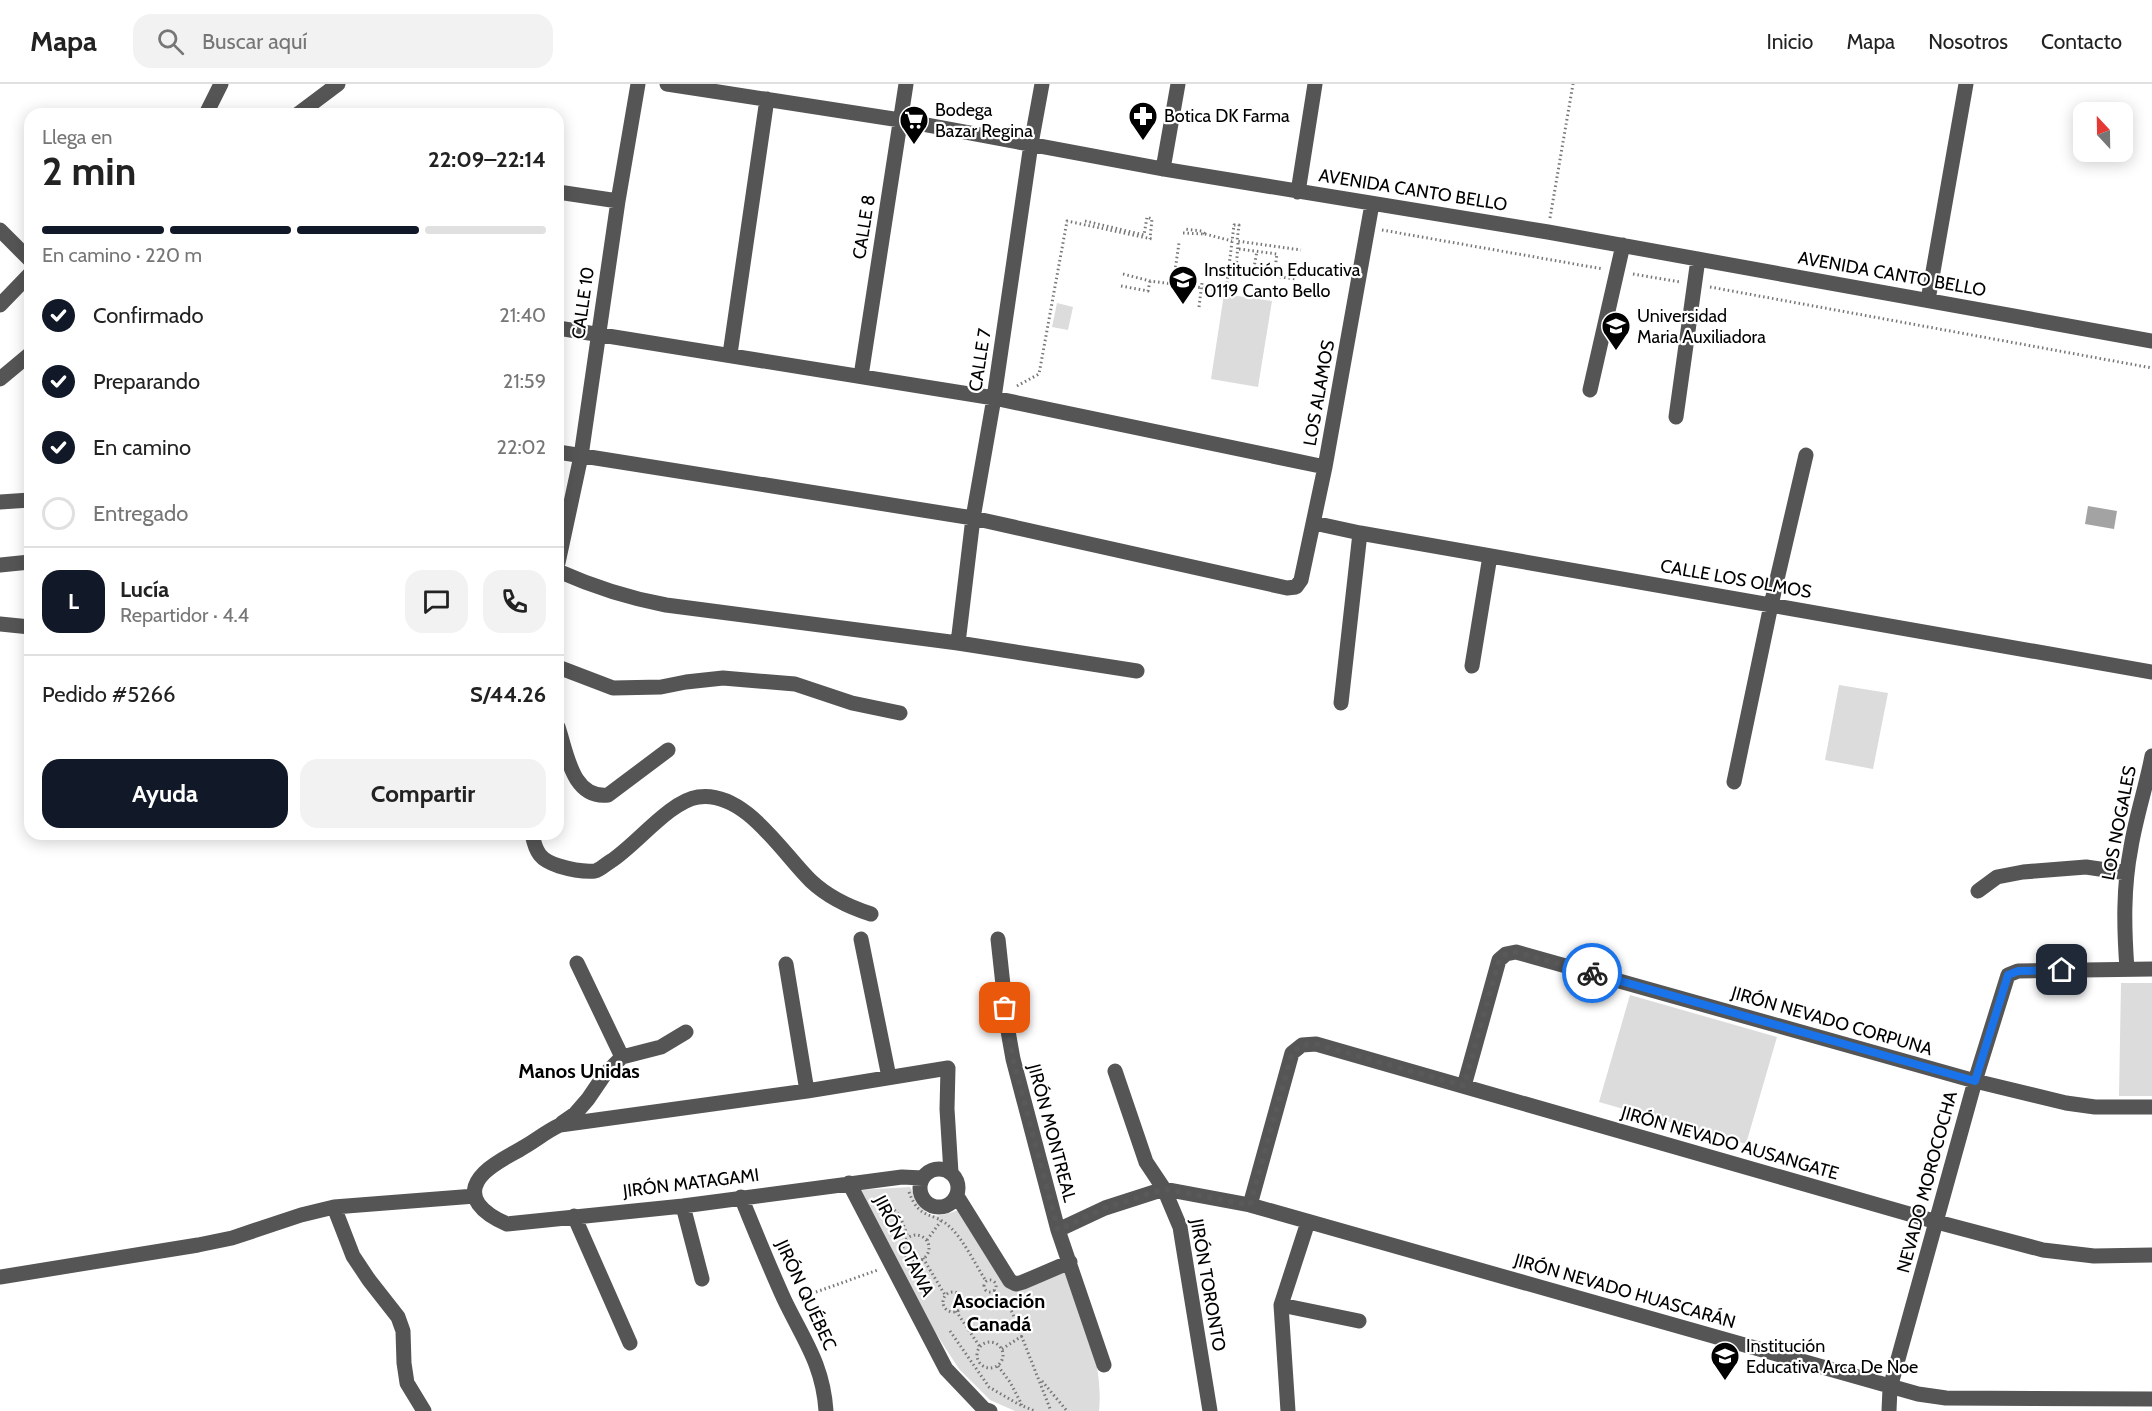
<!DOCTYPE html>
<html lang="es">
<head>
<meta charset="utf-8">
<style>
	body { margin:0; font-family:Cabin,sans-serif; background:#f2f2f2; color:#222; height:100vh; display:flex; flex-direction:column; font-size:22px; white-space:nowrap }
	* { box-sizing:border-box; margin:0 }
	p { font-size:20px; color:#767676 }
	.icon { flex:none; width:33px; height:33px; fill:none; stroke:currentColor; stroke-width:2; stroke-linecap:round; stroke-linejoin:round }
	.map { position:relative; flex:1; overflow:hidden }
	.panel { position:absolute; left:24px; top:24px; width:540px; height:732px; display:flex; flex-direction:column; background:#fff; border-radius:18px; box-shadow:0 3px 15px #0003 }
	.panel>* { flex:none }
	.needle { width:39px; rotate:338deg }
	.fabs { position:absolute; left:2073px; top:18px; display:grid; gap:12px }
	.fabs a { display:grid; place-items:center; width:60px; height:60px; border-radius:12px; background:#fff; box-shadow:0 3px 15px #0003; font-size:30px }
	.pin { position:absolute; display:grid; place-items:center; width:51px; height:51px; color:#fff; margin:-26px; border-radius:12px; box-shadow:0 3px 9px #0006 }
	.courier { position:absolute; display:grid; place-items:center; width:60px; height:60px; margin:-30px; border:4px solid #1a73e8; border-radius:50%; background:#fff; color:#222; box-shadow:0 2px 8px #0007 }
	.headline em { font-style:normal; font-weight:700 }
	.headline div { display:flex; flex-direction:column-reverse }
	.headline { display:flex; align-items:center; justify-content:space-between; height:102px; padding:0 18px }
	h1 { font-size:39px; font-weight:700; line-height:45px }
	.bar { display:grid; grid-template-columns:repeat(4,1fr); gap:9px 6px; align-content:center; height:72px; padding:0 18px }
	.bar i { height:8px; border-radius:4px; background:#e0e0e0 }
	.bar .current { background:#111827 }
	.bar p { grid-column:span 4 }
	.line { display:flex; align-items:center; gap:15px; padding:0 18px; border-top:2px solid #e0e0e0 }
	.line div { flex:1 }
	.round { display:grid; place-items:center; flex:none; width:63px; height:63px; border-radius:18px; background:#f2f2f2 }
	ol { padding:0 18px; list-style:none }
	li { display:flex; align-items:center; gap:18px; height:66px }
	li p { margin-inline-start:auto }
	li .icon { padding:6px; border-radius:50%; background:#111827; color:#fff; stroke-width:4 }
	li:last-child { color:#767676 }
	li i { width:33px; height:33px; border:3px solid #e0e0e0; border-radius:50% }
	.action { display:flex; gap:12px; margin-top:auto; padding:12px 18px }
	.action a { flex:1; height:69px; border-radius:18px; background:#111827; color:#fff; font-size:24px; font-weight:700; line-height:69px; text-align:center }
	.action a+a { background:#f2f2f2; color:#222 }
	header { display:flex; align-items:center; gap:36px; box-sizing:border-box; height:84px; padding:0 30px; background:#fff; border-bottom:2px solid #e0e0e0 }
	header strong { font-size:28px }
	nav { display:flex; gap:33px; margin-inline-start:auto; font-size:21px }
	.search { width:420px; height:54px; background:#f2f2f2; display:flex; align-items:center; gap:15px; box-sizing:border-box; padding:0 21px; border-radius:18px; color:#767676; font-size:22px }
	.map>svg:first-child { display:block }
	.green { fill:#dcdcdc }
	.water { fill:#a3a3a3 }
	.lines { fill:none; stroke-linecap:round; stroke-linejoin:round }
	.path { stroke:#777; stroke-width:3; stroke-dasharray:1.5 3; stroke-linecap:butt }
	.minor { stroke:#555; stroke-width:15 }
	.done { stroke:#595959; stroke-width:6; stroke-dasharray:0 10.8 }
	.route { stroke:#1a73e8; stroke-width:8 }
	.labels { text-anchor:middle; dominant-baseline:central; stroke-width:4.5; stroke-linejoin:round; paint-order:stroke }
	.poi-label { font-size:18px; fill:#000; stroke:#fff; text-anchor:start }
	.street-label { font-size:18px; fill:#000; stroke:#fff }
	.neighbourhood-label { font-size:20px; font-weight:bold; fill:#000; stroke:#fff }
</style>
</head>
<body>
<header>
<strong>Mapa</strong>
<div class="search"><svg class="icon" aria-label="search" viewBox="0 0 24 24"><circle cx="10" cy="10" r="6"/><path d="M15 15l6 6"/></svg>Buscar aquí</div>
<nav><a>Inicio</a><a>Mapa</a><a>Nosotros</a><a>Contacto</a></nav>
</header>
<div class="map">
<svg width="2152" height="1327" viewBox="0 0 2152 1327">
	<rect width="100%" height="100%" fill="#fff"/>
	<path class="green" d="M1224 210 1272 217 1258 303 1211 295Z
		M1057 219 1073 223 1068 246 1052 243Z
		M1839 601 1888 609 1873 685 1825 676Z
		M2121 899H2152V1012H2119Z
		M1630 911 1777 953 1746 1060 1599 1018Z
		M910 1103C928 1131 924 1138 959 1126L1009 1202 1066 1186C1082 1231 1104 1278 1099 1327H1015L990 1316 959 1285 935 1248 859 1106Z"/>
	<path class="water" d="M2088 422 2117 427 2114 445 2085 440Z"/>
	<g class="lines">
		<path class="path" d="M1550 134 1573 0
			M1085 137 1144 151 1147 133 1152 135 1150 155
			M1382 146 1603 185
			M1183 149 1205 150 1202 147 1184 145
			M1205 150 1232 157
			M1238 159 1236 187 1296 195
			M1239 165 1277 170 1274 192
			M1253 189 1257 167
			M1123 190 1150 197 1226 207 1234 141H1239L1237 157 1301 166
			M1633 190 1680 198
			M1173 201 1179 159
			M1121 202 1148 207 1150 197
			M1710 203 2152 284
			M1199 223 1202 199
			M1017 302 1039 290 1067 137 1152 155
			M909 1108C920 1138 933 1126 951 1144 965 1158 975 1180 986 1197
			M882 1113 900 1132 908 1153
			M903 1164a13 13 0 1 1 26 0a13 13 0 1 1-26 0Z
			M927 1156 941 1137
			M923 1174 945 1211
			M984 1202a6 6 0 1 1 12 0a6 6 0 1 1-12 0Z
			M994 1206 1012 1228 1051 1327
			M943 1218a10 10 0 1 1 20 0a10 10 0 1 1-20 0Z
			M799 1214 878 1186
			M956 1227 980 1263
			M950 1247 989 1303 1018 1320 1035 1327
			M977 1271a13 13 0 1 1 26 0a13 13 0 1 1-26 0Z
			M1002 1265 1022 1252
			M998 1282 1010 1298 1022 1321
			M1042 1297 1067 1327"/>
		<path class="minor" d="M667 0 900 36 1163 85 1548 148 2152 257
			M206 30 221 0
			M298 30 338 0
			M1163 85 1178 0
			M558 108 618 117
			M1298 108 1315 0
			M0 146 30 176
			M1928 216 1966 0
			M0 221 30 190
			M558 244 994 314 1325 383
			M730 270 767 15
			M861 292 906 0
			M0 295 30 270
			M1590 306 1623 161
			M1676 333 1698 175
			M558 368 973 434 1287 504 1296 503 1301 496 1325 383 1372 120
			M0 418 30 416
			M1314 439 1360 449 2152 588
			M558 479 581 372 618 117 638 0
			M0 481 30 478
			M558 487C594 503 628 514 666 521L958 559 1137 587
			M0 540 30 543
			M958 559 973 434 994 314 1031 60 1042 0
			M1472 582 1490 472
			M558 583 613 604 661 603 686 598 723 594 795 600 852 619 900 629
			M1341 619 1360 449
			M558 643C567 669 572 715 608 711L668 666
			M1734 698 1771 521 1806 371
			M532 750C536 769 540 776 559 782 569 785 585 788 595 787 600 786 606 780 611 777 636 761 670 717 698 713 745 706 782 769 811 797 828 813 849 823 871 830
			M1978 807 1997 793 2023 788 2086 783 2127 789
			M861 855 889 993
			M998 855 1008 947 1013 975 1058 1146 1104 1281
			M577 879 622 973
			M786 880 807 1007
			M2127 885C2124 844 2123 804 2131 763 2136 733 2146 703 2152 672
			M1115 987 1146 1078 1164 1105 1180 1143 1210 1327
			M1464 1002 1499 876 1506 870 1516 868 1975 997 2066 1019 2095 1023H2152
			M562 1039 575 1030 588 1015 605 990 622 973 661 963 686 948
			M920 1104a19 19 0 1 1 38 0a19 19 0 1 1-38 0Z
			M923 1094 902 1093 683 1122 507 1140C486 1131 460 1113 484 1089 495 1078 511 1071 524 1063 536 1056 547 1047 560 1041L807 1007 948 984 947 1025 951 1089
			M849 1099 946 1285 984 1325 990 1327
			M957 1112 1010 1197 1016 1200 1023 1198 1070 1178
			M741 1113C755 1147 769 1182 784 1215 803 1255 823 1280 826 1327
			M1250 1121 1292 969 1302 961 1316 960 1937 1138 2043 1166 2094 1172 2152 1171
			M683 1122 702 1195
			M334 1123 353 1172 369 1196 398 1233 403 1247 404 1279 407 1299 424 1327
			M574 1132 630 1259
			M1058 1146 1105 1124 1164 1105 1250 1121 1918 1310 1946 1314 2152 1315
			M0 1193 198 1161 232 1154 301 1131 334 1123 475 1112
			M1281 1221 1359 1237
			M1288 1327 1281 1221 1308 1138
			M1889 1327 1890 1304 1975 997 2008 891 2018 887 2152 885"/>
	</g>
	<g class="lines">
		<path class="done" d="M1005 924 1013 975 1058 1146 1105 1124 1164 1105 1250 1121 1292 969 1302 961 1316 960 1464 1002 1499 876 1506 870 1516 868 1592 889"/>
		<path class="route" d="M1592 889 1975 997 2008 891 2018 887 2062 886"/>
	</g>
	<defs>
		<g id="pharmacy-pin" transform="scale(1.5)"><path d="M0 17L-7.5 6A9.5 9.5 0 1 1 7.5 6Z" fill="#000" stroke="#fff"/><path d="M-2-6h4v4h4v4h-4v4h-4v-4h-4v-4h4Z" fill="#fff"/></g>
		<g id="supermarket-pin" transform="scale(1.5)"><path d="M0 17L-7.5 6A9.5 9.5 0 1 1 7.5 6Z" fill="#000" stroke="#fff"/><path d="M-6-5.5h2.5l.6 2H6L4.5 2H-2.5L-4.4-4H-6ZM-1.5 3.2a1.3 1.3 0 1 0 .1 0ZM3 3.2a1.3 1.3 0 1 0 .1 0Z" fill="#fff"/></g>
		<g id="school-pin" transform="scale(1.5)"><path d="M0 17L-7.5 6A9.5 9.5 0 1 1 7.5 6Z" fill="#000" stroke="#fff"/><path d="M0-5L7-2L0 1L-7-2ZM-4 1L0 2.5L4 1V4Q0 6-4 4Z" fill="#fff"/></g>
		<g id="university-pin" transform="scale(1.5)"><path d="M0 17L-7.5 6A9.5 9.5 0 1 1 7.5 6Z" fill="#000" stroke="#fff"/><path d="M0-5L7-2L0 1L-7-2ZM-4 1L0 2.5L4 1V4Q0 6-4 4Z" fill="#fff"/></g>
	</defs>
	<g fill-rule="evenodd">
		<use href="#pharmacy-pin" x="1143" y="32"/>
		<use href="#supermarket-pin" x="914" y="36"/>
		<use href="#school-pin" x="1183" y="196"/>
		<use href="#university-pin" x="1616" y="242"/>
		<use href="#school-pin" x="1725" y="1272"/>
	</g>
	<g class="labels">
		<g class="poi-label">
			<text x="935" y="26">Bodega<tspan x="935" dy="21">Bazar Regina</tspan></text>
			<text x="1164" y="32">Botica DK Farma</text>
			<text x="1204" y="186">Institución Educativa<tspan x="1204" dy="21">0119 Canto Bello</tspan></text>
			<text x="1637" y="232">Universidad<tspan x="1637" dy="21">Maria Auxiliadora</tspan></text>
			<text x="1746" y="1262">Institución<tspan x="1746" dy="21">Educativa Arca De Noe</tspan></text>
		</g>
		<g class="street-label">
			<text transform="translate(1413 106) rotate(9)">AVENIDA CANTO BELLO</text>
			<text transform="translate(864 143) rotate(-81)">CALLE 8</text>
			<text transform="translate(1892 190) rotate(10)">AVENIDA CANTO BELLO</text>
			<text transform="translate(583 219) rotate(-82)">CALLE 10</text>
			<text transform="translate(980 276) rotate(-81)">CALLE 7</text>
			<text transform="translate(1319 309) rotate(-80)">LOS ALAMOS</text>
			<text transform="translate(1736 495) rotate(10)">CALLE LOS OLMOS</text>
			<text transform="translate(2119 739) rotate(-79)">LOS NOGALES</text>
			<text transform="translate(1832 937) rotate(16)">JIRÓN NEVADO CORPUNA</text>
			<text transform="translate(1052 1049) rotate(75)">JIRÓN MONTREAL</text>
			<text transform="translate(1730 1059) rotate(16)">JIRÓN NEVADO AUSANGATE</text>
			<text transform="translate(1927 1098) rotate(-75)">NEVADO MOROCOCHA</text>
			<text transform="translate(691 1099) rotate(-7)">JIRÓN MATAGAMI</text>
			<text transform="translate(904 1162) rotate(63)">JIRÓN OTAWA</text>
			<text transform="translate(1208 1201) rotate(80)">JIRÓN TORONTO</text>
			<text transform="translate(1625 1207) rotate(16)">JIRÓN NEVADO HUASCARÁN</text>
			<text transform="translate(806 1211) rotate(65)">JIRÓN QUÉBEC</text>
		</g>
		<g class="neighbourhood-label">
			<text x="579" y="987">Manos Unidas</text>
			<text x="999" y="1217">Asociación<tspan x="999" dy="23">Canadá</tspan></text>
		</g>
	</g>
</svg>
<div class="fabs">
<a><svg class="needle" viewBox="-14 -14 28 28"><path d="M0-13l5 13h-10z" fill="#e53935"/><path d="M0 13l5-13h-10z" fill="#767676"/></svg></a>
</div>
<div class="pin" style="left:1005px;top:924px;background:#ea580c"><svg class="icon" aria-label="bag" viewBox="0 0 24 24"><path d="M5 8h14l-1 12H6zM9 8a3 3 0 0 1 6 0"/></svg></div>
<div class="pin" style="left:2062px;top:886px;background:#1f2937"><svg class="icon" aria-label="home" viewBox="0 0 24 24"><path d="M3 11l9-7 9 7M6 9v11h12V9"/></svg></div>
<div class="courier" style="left:1592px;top:889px"><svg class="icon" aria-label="bike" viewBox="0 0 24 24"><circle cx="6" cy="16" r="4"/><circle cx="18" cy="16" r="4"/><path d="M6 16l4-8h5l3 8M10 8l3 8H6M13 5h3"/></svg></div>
<section class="panel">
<div class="headline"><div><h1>2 min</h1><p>Llega en</p></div><em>22:09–22:14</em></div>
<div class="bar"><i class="current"></i><i class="current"></i><i class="current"></i><i></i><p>En camino · 220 m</p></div>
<ol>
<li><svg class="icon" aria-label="check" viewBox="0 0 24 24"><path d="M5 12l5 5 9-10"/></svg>Confirmado<p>21:40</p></li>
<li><svg class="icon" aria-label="check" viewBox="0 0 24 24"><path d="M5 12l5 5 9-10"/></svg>Preparando<p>21:59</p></li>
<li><svg class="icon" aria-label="check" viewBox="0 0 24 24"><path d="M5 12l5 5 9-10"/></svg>En camino<p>22:02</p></li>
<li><i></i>Entregado</li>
</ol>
<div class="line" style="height:108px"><b class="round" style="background:#111827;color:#fff">L</b><div><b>Lucía</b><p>Repartidor · 4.4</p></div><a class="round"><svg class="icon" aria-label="chat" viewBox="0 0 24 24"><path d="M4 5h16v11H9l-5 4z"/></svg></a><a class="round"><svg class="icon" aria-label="phone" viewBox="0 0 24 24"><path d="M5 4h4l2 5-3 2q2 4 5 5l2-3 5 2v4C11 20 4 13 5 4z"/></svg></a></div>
<div class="line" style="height:78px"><div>Pedido #5266</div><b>S/44.26</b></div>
<div class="action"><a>Ayuda</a><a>Compartir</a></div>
</section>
</div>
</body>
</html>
